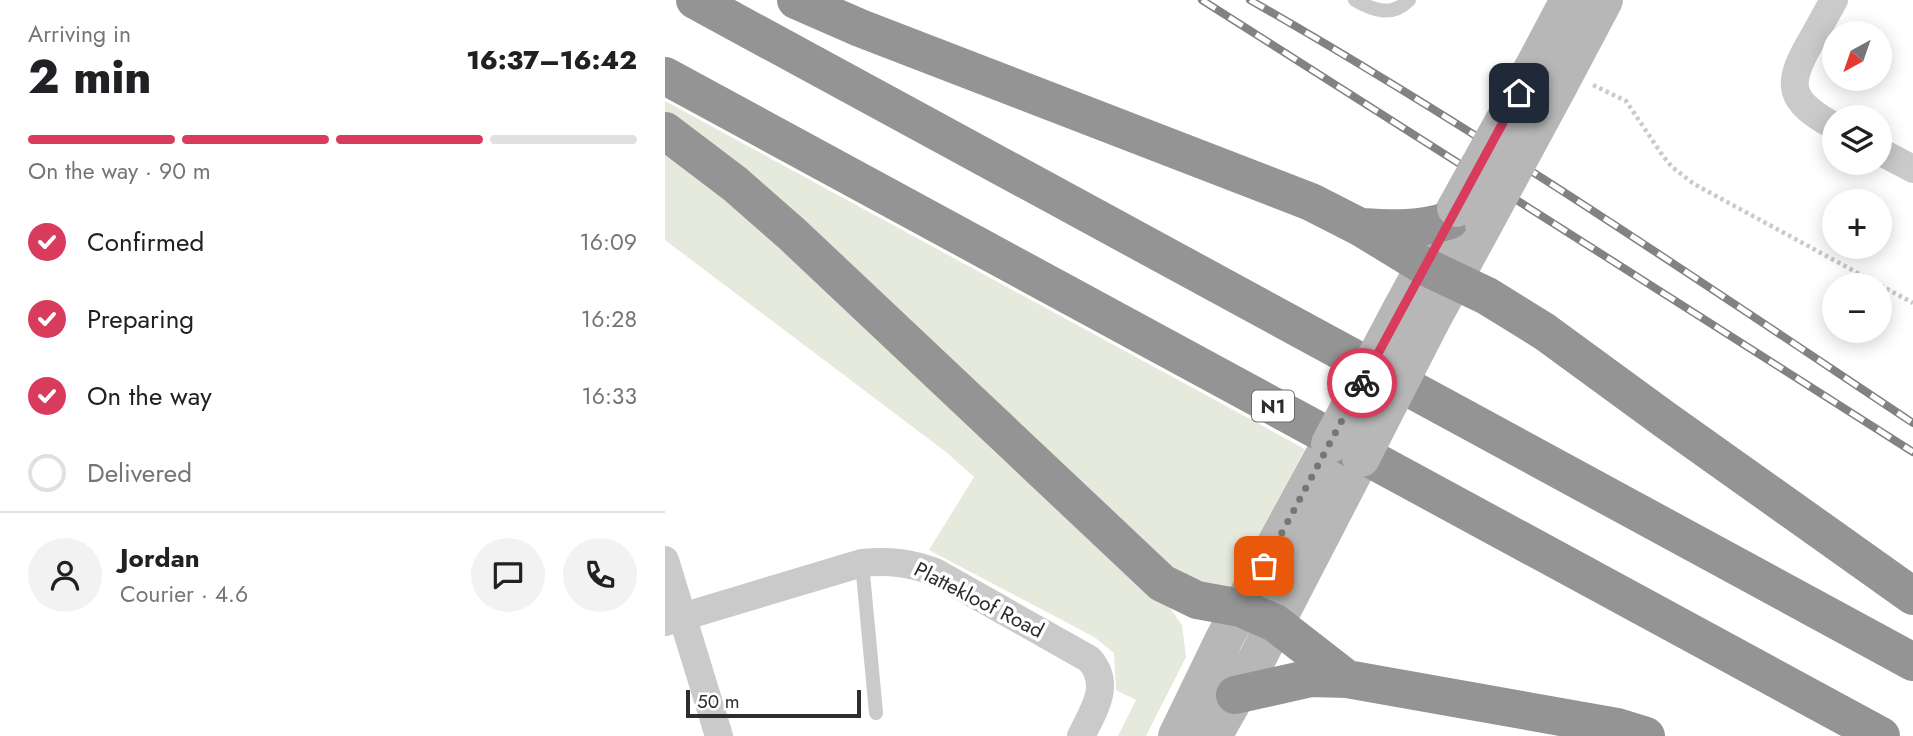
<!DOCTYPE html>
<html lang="en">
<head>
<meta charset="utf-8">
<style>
	body { margin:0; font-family:Jost,sans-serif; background:#f2f2f2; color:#202124; height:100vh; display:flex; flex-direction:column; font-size:26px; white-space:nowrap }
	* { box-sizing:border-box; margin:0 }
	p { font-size:23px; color:#757577 }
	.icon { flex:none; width:38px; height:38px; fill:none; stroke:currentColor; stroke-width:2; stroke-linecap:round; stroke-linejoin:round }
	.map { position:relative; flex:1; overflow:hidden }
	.drawer { display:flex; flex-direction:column; background:#fff; width:665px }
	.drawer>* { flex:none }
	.needle { width:46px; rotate:220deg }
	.controls { position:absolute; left:1157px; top:21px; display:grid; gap:14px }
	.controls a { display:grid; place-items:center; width:70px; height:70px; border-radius:50%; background:#fff; box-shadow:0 4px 18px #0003; font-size:35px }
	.scale { position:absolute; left:21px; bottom:18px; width:175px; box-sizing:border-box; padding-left:7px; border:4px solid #2d2d2d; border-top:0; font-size:19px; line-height:24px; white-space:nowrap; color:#2d2d2d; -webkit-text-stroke:5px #fff; paint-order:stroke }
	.pin { position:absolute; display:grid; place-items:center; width:60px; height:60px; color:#fff; margin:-30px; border-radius:14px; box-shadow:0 4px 10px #0006 }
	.courier { position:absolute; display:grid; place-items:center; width:70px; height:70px; margin:-35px; border:5px solid #d93b5d; border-radius:50%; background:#fff; color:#222; box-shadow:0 2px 9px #0007 }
	.head em { font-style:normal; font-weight:800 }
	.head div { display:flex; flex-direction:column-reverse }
	.head { display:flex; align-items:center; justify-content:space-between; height:119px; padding:0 28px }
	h1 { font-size:46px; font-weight:800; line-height:52px }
	.bar { display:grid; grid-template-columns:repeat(4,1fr); gap:10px 7px; align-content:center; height:84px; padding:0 28px }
	.bar i { height:9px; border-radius:5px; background:#e0e0e0 }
	.bar .active { background:#d93b5d }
	.bar p { grid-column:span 4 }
	.line { display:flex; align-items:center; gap:18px; padding:0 28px; border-top:2px solid #e0e0e0 }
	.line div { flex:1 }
	.round { display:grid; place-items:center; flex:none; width:74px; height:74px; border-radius:37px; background:#f2f2f2 }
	ol { padding:0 28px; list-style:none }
	li { display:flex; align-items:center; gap:21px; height:77px }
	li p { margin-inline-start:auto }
	li .icon { padding:7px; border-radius:50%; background:#d93b5d; color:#fff; stroke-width:4 }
	li:last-child { color:#757577 }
	li i { width:38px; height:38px; border:4px solid #e0e0e0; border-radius:50% }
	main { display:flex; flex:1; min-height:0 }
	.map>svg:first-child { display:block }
	.green { fill:#e5eadc }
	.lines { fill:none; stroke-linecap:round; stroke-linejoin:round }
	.path { stroke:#cacaca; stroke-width:4.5; stroke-dasharray:3.5 3.5; stroke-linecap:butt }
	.service { stroke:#cacaca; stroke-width:14 }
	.minor { stroke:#cacaca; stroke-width:28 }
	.secondary { stroke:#b7b7b7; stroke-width:38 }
	.motorway { stroke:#949494; stroke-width:38 }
	.rail-casing { stroke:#828282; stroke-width:8 }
	.rail { stroke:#fff; stroke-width:5; stroke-dasharray:16; stroke-linecap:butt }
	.secondary-bridge { stroke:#b7b7b7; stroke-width:38 }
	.done { stroke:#767676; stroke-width:7; stroke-dasharray:0 12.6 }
	.route { stroke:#d93b5d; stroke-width:9 }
	.labels { text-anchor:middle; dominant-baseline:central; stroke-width:7; stroke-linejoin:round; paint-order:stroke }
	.shield { fill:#fff; stroke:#6c6c6c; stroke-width:2 }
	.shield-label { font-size:19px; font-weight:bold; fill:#2d2d2d }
	.street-label { font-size:21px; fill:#2d2d2d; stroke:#fff }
</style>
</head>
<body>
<main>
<section class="drawer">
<div class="head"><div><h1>2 min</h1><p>Arriving in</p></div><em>16:37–16:42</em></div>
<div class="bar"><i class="active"></i><i class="active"></i><i class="active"></i><i></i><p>On the way · 90 m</p></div>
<ol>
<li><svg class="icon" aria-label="check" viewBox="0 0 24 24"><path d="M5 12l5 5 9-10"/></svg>Confirmed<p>16:09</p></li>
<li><svg class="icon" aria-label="check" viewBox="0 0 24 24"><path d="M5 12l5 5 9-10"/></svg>Preparing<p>16:28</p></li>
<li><svg class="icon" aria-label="check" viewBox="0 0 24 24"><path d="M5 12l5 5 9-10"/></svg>On the way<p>16:33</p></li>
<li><i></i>Delivered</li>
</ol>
<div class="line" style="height:126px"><a class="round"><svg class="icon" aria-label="person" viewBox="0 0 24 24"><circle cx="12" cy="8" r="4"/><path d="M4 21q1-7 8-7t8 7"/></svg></a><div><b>Jordan</b><p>Courier · 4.6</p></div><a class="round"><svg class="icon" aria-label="chat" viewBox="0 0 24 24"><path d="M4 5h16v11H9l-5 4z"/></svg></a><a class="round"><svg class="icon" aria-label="phone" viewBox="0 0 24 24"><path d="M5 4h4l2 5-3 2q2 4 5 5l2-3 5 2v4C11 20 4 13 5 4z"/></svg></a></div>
</section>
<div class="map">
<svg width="1248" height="736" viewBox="0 0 1248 736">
	<rect width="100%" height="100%" fill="#fff"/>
	<path class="green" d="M0 101 640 449 564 590 521 582 0 118Z
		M0 148 28 168 503 605 517 625 521 657 481 736H453L471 700 451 690 449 653 429 637 264 550 309 477 281 452 0 240Z"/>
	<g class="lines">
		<path class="path" d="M928 85 961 101 998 156 1007 167 1029 184 1248 303"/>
		<path class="service" d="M690 0C709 11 727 17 744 0
			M197 563 211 713"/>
		<path class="minor" d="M1169 126C1124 101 1120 86 1145 43 1153 29 1161 14 1169 0
			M1214 151 1248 169
			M0 560 54 736
			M0 622 197 563C224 560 245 563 270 572L424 659C447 684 429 710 416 736"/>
		<path class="secondary" d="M867 70 904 0
			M893 87 939 0
			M737 308 791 208
			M765 323 819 224
			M512 736 559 639 665 444
			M548 736 593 657 696 458"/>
		<path class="motorway" d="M30 0 1248 662
			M131 0 195 28 646 202 695 227 759 266 822 296 880 332 999 419 1248 596
			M0 76 1216 736
			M0 131 70 184 127 234 497 583 532 600 576 608 610 623 682 679
			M697 227C728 229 756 230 785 220
			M570 695 646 678 682 679 952 727 981 736"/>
		<g class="rail-casing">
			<path id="rail" d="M537 0 1248 452
				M585 0C813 130 1030 278 1248 423"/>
		</g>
		<use href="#rail" class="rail"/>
		<path class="secondary-bridge" d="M791 208 867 70
			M819 224 893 87
			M665 444 737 308
			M696 458 765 323"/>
	</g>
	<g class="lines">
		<path class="done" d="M599 566 697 383"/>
		<path class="route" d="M697 383 854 93"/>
	</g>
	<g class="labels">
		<rect class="shield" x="587" y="390.5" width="42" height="31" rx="5"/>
		<g class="shield-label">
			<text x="608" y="406">N1</text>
		</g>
		<g class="street-label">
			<text transform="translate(314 600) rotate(27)">Plattekloof Road</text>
		</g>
	</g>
</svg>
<div class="controls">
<a><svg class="needle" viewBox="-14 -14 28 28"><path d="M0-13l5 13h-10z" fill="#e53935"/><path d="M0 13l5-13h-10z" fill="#757577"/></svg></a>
<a><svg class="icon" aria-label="layers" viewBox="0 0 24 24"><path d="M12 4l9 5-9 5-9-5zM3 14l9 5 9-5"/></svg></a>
<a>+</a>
<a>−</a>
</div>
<div class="scale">50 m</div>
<div class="pin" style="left:599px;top:566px;background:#ea580c"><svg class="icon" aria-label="bag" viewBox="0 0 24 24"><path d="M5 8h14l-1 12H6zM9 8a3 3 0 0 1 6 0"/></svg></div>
<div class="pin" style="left:854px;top:93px;background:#1f2937"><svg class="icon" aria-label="home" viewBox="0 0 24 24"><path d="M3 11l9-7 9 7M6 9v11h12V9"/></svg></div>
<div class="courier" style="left:697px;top:383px"><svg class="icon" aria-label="bike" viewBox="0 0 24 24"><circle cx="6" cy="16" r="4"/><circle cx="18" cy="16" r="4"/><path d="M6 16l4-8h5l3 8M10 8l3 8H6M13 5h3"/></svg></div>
</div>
</main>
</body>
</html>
